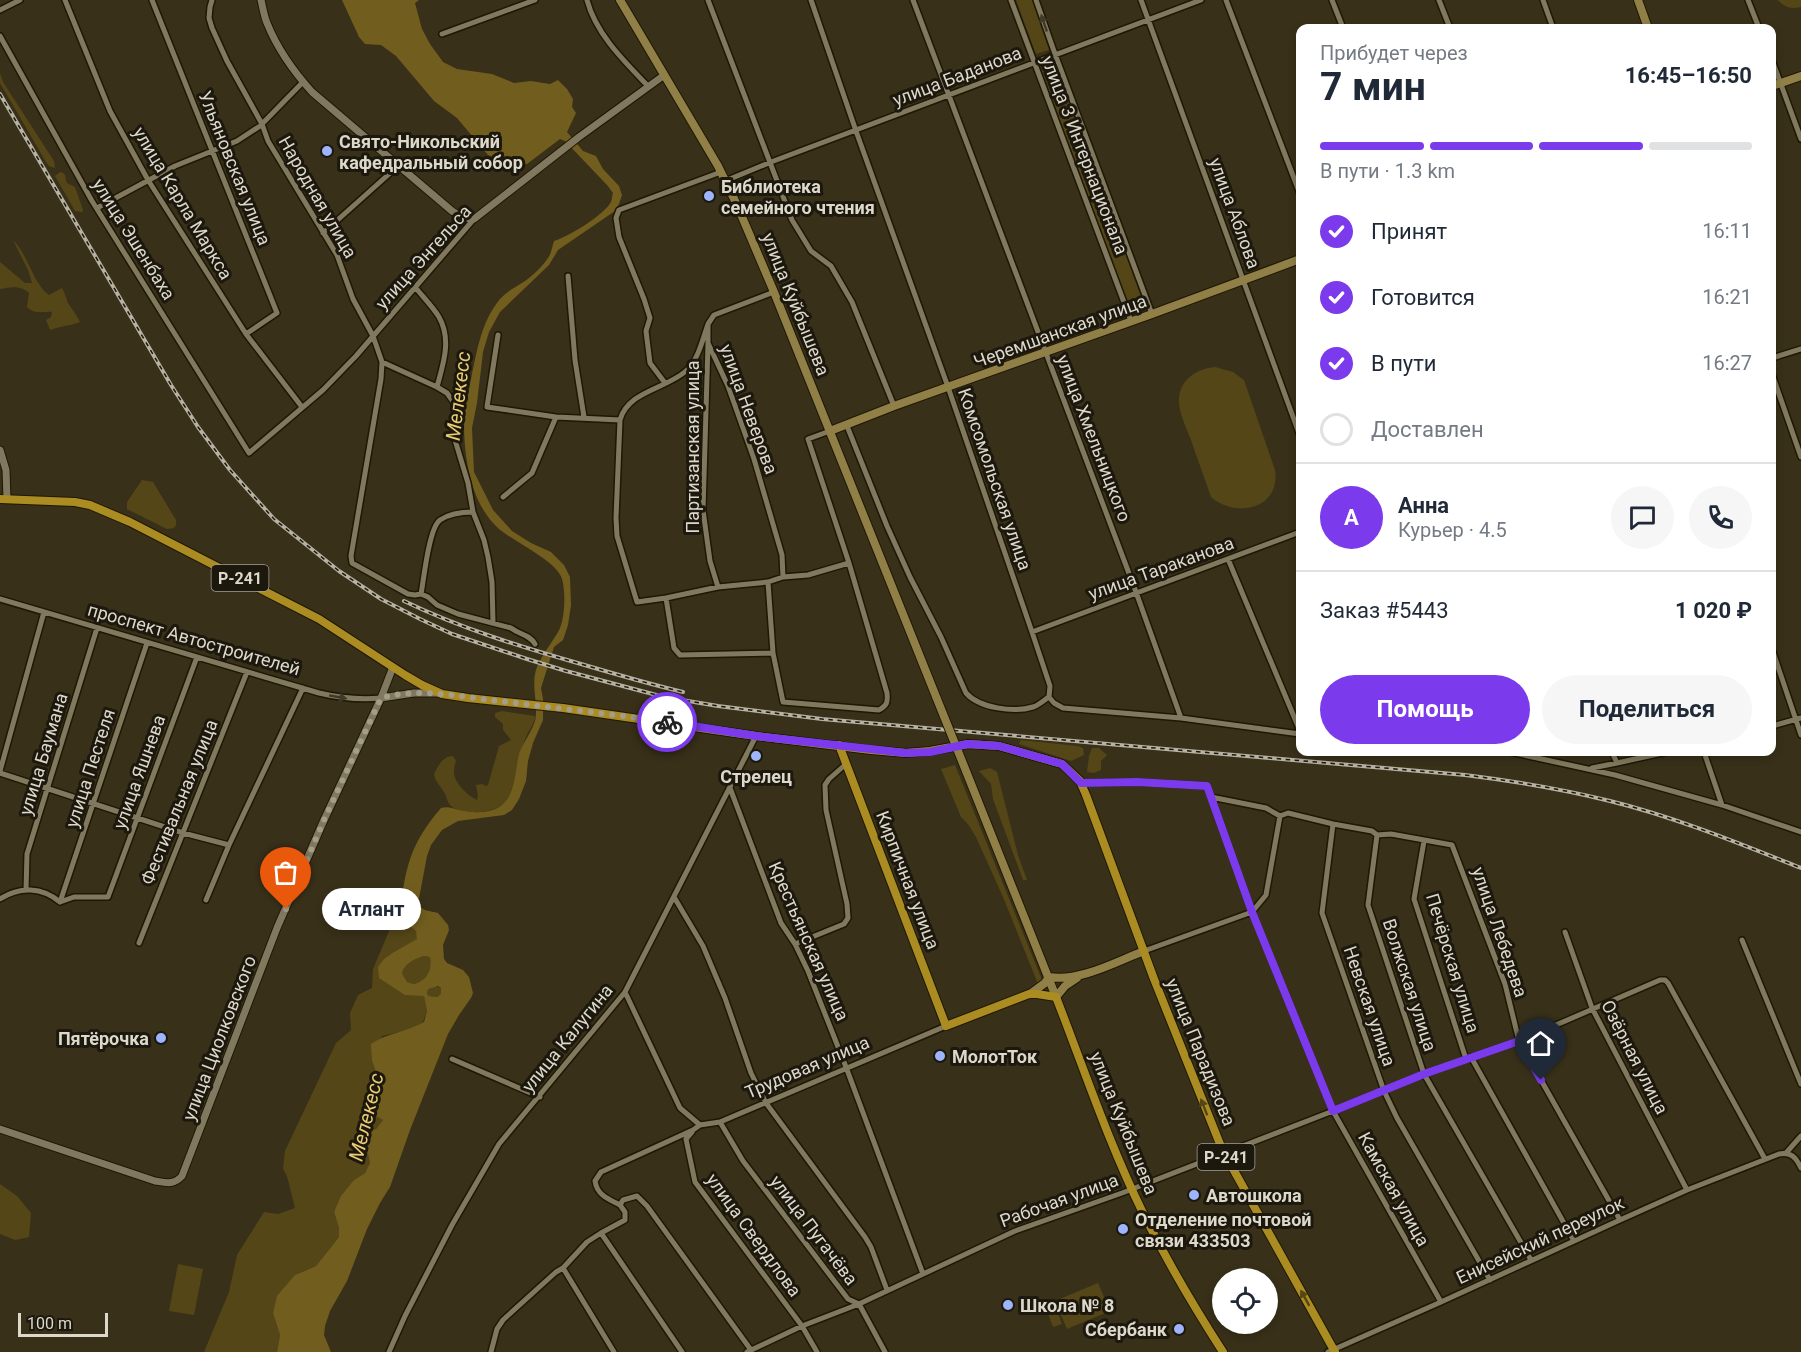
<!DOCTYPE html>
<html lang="ru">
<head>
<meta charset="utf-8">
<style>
	body { margin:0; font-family:Roboto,sans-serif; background:#f6f6f7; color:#1f2937; height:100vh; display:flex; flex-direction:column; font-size:22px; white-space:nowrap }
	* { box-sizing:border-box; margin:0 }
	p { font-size:20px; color:#747a83 }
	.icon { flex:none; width:33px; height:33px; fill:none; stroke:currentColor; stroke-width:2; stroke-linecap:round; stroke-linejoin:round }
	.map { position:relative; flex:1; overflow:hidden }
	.sheet { position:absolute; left:1296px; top:24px; width:480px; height:732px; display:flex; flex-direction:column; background:#fff; border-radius:12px; box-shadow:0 3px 9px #0003 }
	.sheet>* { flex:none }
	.fabs { position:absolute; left:1212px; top:1268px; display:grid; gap:12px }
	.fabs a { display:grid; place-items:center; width:66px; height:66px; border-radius:50%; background:#fff; box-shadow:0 3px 9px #0003; font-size:30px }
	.scale { position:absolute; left:18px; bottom:15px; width:90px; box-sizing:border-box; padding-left:6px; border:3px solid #dcd8ca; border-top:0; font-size:16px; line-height:21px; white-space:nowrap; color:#dcd8ca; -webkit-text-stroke:4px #1c180e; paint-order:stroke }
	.pin { position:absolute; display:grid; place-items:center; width:51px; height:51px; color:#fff; margin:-62px -26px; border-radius:50% 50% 50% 0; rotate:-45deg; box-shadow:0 0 6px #0007 }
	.pin .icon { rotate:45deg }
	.courier { position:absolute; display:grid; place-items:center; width:60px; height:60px; margin:-30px; border:4px solid #7c3aed; border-radius:50%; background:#fff; color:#222; box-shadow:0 2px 8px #0007 }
	.bubble { position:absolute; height:42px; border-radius:21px; background:#fff; box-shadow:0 3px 9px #0003; font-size:20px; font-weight:700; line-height:42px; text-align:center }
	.head em { font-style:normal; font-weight:700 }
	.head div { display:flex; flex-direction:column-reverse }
	.head { display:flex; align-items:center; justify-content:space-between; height:102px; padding:0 24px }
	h1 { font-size:39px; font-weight:700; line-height:45px }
	.bar { display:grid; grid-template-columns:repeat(4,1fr); gap:9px 6px; align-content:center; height:72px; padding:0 24px }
	.bar i { height:8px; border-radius:4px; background:#e0e1e3 }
	.bar .on { background:#7c3aed }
	.bar p { grid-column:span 4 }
	.line { display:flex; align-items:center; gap:15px; padding:0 24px; border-top:2px solid #e0e1e3 }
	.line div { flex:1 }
	.round { display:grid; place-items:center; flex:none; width:63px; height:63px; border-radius:32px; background:#f6f6f7 }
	ol { padding:0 24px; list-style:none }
	li { display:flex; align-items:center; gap:18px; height:66px }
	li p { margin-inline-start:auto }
	li .icon { padding:6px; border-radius:50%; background:#7c3aed; color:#fff; stroke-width:4 }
	li:last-child { color:#747a83 }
	li i { width:33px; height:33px; border:3px solid #e0e1e3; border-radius:50% }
	.button { display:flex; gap:12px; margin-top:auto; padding:12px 24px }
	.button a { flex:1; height:69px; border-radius:36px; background:#7c3aed; color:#fff; font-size:24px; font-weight:700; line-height:69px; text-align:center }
	.button a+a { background:#f6f6f7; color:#1f2937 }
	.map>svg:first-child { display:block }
	.green { fill:#554618 }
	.water { fill:#715d1e; fill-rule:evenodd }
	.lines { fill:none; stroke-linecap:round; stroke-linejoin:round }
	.minor-casing { stroke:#1f1802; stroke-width:8 }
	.tertiary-casing { stroke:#1f1802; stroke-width:9 }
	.secondary-casing { stroke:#1f1802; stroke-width:10 }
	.trunk-casing { stroke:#1f1802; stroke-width:10 }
	.minor { stroke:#81795f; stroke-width:5 }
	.tertiary { stroke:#81795f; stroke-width:7 }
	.secondary { stroke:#908048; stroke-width:8 }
	.trunk { stroke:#aa8c22; stroke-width:8 }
	.rail-casing { stroke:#b6b1a1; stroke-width:4 }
	.rail { stroke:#1c180e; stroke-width:1.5; stroke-dasharray:4.5; stroke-linecap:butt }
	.secondary-bridge-casing { stroke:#1f1802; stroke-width:10; stroke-linecap:butt }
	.secondary-bridge { stroke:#908048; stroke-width:8 }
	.oneway { fill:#3f3a2a }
	.oneway2 { fill:#554616 }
	.done { stroke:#a39d8c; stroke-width:6; stroke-dasharray:0 10.8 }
	.route { stroke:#7c3aed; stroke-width:8 }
	.poi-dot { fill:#9eb4fd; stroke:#1c180e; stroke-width:2 }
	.labels { text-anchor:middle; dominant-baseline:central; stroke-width:6; stroke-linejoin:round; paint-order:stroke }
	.shield { fill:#1c180e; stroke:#a29e92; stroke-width:1.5 }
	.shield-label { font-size:16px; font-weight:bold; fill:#dcd8ca }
	.street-label { font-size:18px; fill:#dcd8ca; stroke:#1c180e }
	.poi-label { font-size:18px; font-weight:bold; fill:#dcd8ca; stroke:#1c180e; text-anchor:start }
	.water-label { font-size:20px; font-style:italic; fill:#eacc73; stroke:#1c180e }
</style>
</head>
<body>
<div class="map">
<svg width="1801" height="1352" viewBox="0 0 1801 1352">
	<rect width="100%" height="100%" fill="#383019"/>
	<path class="green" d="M1016 0H1032L1049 50 1036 54Z
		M1778 0H1801V7C1791 9 1785 8 1778 0Z
		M1053 59 1145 307 1131 312 1040 65Z
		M0 73 3 82 54 161 55 168 49 166 46 162 0 83Z
		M60 172C68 174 64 178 67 183L75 187 83 210 82 212 75 211 55 176Z
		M13 240C28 254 33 284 49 295L62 288C65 293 66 298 68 303 72 309 76 314 80 322 70 326 60 326 50 330L46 320 51 317 52 312C43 311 35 315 27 307L29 293C21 285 10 287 0 289V262L25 283H32L28 270Z
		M1215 367 1233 372 1244 380 1275 470C1281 509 1236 519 1211 497 1205 479 1198 461 1192 443 1188 431 1180 416 1179 403 1178 381 1195 369 1215 367Z
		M142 480 153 482 176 520V525L174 528 167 529 127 509V502Z
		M502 711 535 716C535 724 529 729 526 737 517 758 519 785 504 803 495 814 461 815 451 806 447 802 447 798 445 794 441 786 435 782 434 774 438 766 443 756 453 756L456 761C455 764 454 767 454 771 453 782 468 796 477 800L478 796 476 785 482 784 486 786 488 785 499 746 511 740 503 730V724L495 717V713Z
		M1021 740 1078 746 1083 748 1084 755 1071 761 1019 744Z
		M1092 748H1099L1107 755 1101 761V770L1094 773 1087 772 1089 756Z
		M955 765 1042 980 1038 984 1003 897 976 837 968 824 961 817 941 769Z
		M990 768 997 772 1018 855 1027 880H1023L993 799 991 784 979 771Z
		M401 903C399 920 404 922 417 931V940L394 952 405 995H424L427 1011 423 1022 413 1029 382 1036 372 1061 377 1075 378 1102 371 1113 383 1120 376 1129 364 1132 370 1163 365 1173 354 1180 334 1212 339 1228V1237L316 1266 295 1275 273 1313 280 1335 277 1352H204L229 1292 237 1255 264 1212 278 1214 295 1208 287 1176 283 1169 285 1151 336 1043 351 1030 350 1013 358 995 372 988 373 969Z
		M424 956 430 957C432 971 427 980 414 984L407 982 402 973C405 963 415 959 424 956Z
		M435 986 441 988V994L437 997 429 996 427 994 428 988Z
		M0 1184 17 1196 31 1213 29 1237 15 1240 0 1234Z
		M178 1264 203 1269 194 1315 169 1311Z
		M1098 1283 1110 1311 1067 1329 1055 1301Z
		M1056 1307 1062 1324 1053 1327 1047 1311Z"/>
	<path class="water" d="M342 0H419L415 3 422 29 430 44 443 62 457 69 492 74 514 83 531 81 550 84 558 80 567 89 573 99 572 107 576 113 567 132 583 151 596 156 603 169 619 186 622 195 619 204 615 211 558 250 549 265 500 312 489 332 483 352 477 403 472 428 474 472 493 510 512 531 531 543 551 552 564 565 570 577 571 605 568 625 563 640 554 647 541 688 543 699V720L533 743 528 761 526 781 519 799 512 810 504 815 458 821 442 830 431 845 427 856 418 904C422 911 430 911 438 913L448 925 449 930 443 945 444 959 447 963 463 970 469 977 473 993 471 998 459 1015 448 1034 410 1130 390 1187 380 1203 367 1229 347 1281 330 1311 325 1326 324 1335 331 1352H277L280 1335 273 1313 277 1296 295 1275 316 1266 339 1237V1228L334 1212 341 1196 354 1180 365 1173 370 1163 363 1132 376 1129 383 1120 370 1113 378 1102 377 1075 372 1061 371 1044C387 1033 407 1032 424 1022L427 1011 424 996 405 995 379 978 378 967 384 959 394 952 417 939 416 931 405 922 400 914C405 868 410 844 441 808 448 806 452 808 459 810 471 813 492 814 502 805 516 792 515 771 519 754 523 743 532 731 535 721 539 704 530 685 537 667 542 655 551 644 558 632 565 621 566 592 562 579 557 561 514 542 499 529 472 505 465 463 464 429 464 412 468 395 471 379 477 351 481 322 500 299 507 291 516 287 525 281 532 276 543 266 548 258 551 254 552 247 554 241 568 237 604 215 611 202 612 199 612 196 613 193L607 185 565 141 560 139 527 164 517 165 502 161 488 155 457 118 434 101 396 56 381 45 365 44 359 37ZM424 956 430 957C432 971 427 980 414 984L407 982 402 973C405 963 415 959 424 956ZM438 986 441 988V994L437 997 429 996 427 994 428 989Z"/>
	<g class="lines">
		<g class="minor-casing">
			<path id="minor" d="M65 0 110 111 148 180 246 334 302 407
				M152 0 277 313 246 334
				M212 0 210 7 209 18 212 28 227 61 262 124 268 141 337 255 353 299 373 336 382 362 381 379 351 556 352 563 408 594 415 595 421 594 428 597 437 605 458 614 511 628C520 635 529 634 535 644
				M587 0C596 34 624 61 648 86
				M708 0 792 220 811 251 831 266 852 302 894 406
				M811 0 856 131 948 387 1032 632 1050 686 1049 697
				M913 0 1136 592 1181 718
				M1011 0 1131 321
				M1036 0 1055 54 1152 314
				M1141 0 1300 436
				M1226 0 1300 194
				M1332 0 1343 28
				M1439 0 1450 28
				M1543 0 1553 28
				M1748 0 1759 28
				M0 10 20 0
				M442 34 535 0
				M0 36 92 201 249 453 323 390 356 356 474 219
				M1772 60 1801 139
				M725 181 771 162 1201 0
				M97 208 175 166 237 141 260 126 303 82
				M323 233 398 166
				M568 276 575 360 584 417
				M415 287C423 297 433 307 439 317 452 340 443 364 437 387L447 393 454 403 457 414 455 440 468 483 473 512 484 540 488 557 492 582 493 623
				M774 292 714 315 708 324V343L728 386 754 459 782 555 783 577
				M708 324C703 338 698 361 686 371 666 389 628 391 620 420L616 518 617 536 637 602 666 598 718 587 768 582 783 577 808 575 849 563 808 439 830 431
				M498 335 487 407 556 417 620 420
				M708 344 703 510 710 561 718 587
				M1772 358 1801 349
				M382 362 437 387
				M1772 374 1801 457
				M665 383 650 363 646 331 650 318 644 299 619 237 616 218 619 210 721 172
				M847 426 887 526 910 577 941 637 966 693C979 708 1014 713 1033 707 1039 705 1044 700 1049 697L1054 703 1063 708 1181 718 1300 734
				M503 497 532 473 556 417
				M1228 559 1300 731
				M768 582 773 653 783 702 879 710C887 705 888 703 887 693L849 563
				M421 594C424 578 429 528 440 520 449 514 462 512 473 512
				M666 598 674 648 680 655 773 653
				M0 599 319 693C340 698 359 700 381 698
				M1032 632 1300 532
				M1772 649 1801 735
				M1772 726 1801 718
				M1510 752 1615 775 1722 805 1801 832
				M1612 752 1617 763 1667 752
				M1704 752 1722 805
				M1592 768 1617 763
				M0 771 44 612
				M0 773 183 833 229 845
				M1081 783 1137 782 1207 786 1252 912 1333 1111 1441 1302
				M730 788 781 923 795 944 808 971 846 1067 923 1274
				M1280 816 1288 813 1333 824 1372 831 1377 835 1391 834 1452 845 1505 984 1519 1041 1620 1220
				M1333 824 1322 913 1384 1091 1397 1118 1490 1280
				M1377 835 1368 905 1424 1074 1531 1260
				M1424 841 1414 899 1466 1059
				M26 890 27 854 97 628
				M674 897 703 946 725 998 751 1073 766 1103 865 1237 871 1247 887 1290
				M0 899C20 886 42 887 60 902
				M206 900 229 845 303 688
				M60 902 74 897H108L197 657
				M60 902 147 643
				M1565 932 1592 1008 1687 1190
				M1742 940 1801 1084
				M139 943 247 672
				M795 944 844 924 848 918 847 904 826 810 825 785 829 779 846 764
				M1144 951 1252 912 1266 895 1280 816 1266 808 1211 797
				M625 992 680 1108 700 1125
				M1471 1057 1574 1241
				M452 1059 540 1097
				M720 1122 743 1161 848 1299 859 1304 885 1352
				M692 1132 686 1139 695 1182 802 1326 817 1352
				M1786 1153 1801 1136
				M620 1205 625 1212V1220L601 1233 682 1352
				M563 1268 614 1352
				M751 1350 647 1206 637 1196 623 1200 620 1205C608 1199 597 1195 595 1181L601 1172 693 1130 700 1125 720 1122 946 1026
				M389 1352 405 1316 452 1225 499 1144 625 992 756 736
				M491 1352 497 1329 503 1320 556 1272 563 1268 587 1242 601 1233
				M747 1352 802 1326 859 1304 1015 1231 1122 1193 1333 1111 1424 1074 1519 1041 1660 980H1665L1668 983 1765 1159
				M1328 1352 1441 1302 1620 1220 1687 1190 1779 1154C1791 1152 1796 1157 1801 1168"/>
		</g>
		<g class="tertiary-casing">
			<path id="tertiary" d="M261 0C263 8 264 16 267 23 277 48 294 72 312 92L452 211 463 218 474 219 579 137 663 76
				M0 450 6 470 7 499
				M381 698 414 693H438
				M0 1129 155 1181C167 1183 174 1185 182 1176L277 928 324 820 381 698 393 667"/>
		</g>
		<g class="secondary-casing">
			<path id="secondary" d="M620 0 718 166 737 205 774 292 937 699
				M1638 0 1648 28
				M1772 86 1801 76
				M830 431 894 406 1152 314 1300 259
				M966 771 1056 997
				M1049 977C1080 982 1115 962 1144 951
				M1030 994 1045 983 1049 977
				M1056 997 1065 986 1077 978"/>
		</g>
		<g class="trunk-casing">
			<path id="trunk" d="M0 499 75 502 90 505 130 522 319 619 405 675 422 685 442 694 468 698 563 708 756 736 871 750 906 753 930 751 968 744 999 746 1062 764 1080 781 1086 795 1154 979 1222 1149 1335 1352
				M839 745 946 1026 1029 994H1037L1056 997C1084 1069 1109 1144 1143 1213 1167 1261 1194 1307 1223 1352"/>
		</g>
		<use href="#minor" class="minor"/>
		<use href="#tertiary" class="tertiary"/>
		<use href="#secondary" class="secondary"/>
		<use href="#trunk" class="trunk"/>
		<g class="rail-casing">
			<path id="rail" d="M0 94 171 385 198 427 230 470 274 519 339 571 381 599 420 619 452 634 527 659 566 671 664 697 718 706 822 719 1465 775C1514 781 1562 789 1610 801 1675 817 1738 843 1801 868
				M404 601C460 628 521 647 581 664 615 674 649 684 683 692"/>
		</g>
		<use href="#rail" class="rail"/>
		<g class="secondary-bridge-casing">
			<path id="secondary-bridge" d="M937 699 966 771"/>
		</g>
		<use href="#secondary-bridge" class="secondary-bridge"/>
	</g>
	<defs><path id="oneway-solid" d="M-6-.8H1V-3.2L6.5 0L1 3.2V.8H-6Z" transform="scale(1.5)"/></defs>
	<g class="oneway">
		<use href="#oneway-solid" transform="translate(1044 23) rotate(-109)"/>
		<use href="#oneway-solid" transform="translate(338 697) rotate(10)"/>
	</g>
	<g class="oneway2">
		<use href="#oneway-solid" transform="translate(1204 1107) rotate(-111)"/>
		<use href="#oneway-solid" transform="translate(1305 1298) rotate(-119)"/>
	</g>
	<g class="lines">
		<path class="done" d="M286 909 324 820 381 698C420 687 460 697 499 701 555 708 611 714 667 722"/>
		<path class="route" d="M667 722 756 736 906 753 930 752 968 744 999 746 1062 764 1081 783 1137 782 1207 786 1252 912 1333 1111 1424 1074 1519 1041 1541 1080"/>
	</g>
	<g class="poi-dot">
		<circle cx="327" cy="151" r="6"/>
		<circle cx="709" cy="196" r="6"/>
		<circle cx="756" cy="756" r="6"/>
		<circle cx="161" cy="1038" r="6"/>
		<circle cx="940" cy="1056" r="6"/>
		<circle cx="1194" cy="1195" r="6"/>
		<circle cx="1123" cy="1229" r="6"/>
		<circle cx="1008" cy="1305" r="6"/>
		<circle cx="1179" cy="1329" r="6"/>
	</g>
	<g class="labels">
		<g class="shield">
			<rect x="211.5" y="565" width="57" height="26" rx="4.5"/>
			<rect x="1197.5" y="1144" width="57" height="26" rx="4.5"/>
		</g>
		<g class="shield-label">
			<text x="240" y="578">Р-241</text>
			<text x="1226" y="1157">Р-241</text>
		</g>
		<g class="street-label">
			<text transform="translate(957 76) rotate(-21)">улица Баданова</text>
			<text transform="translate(1085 155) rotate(69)">улица 3 Интернационала</text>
			<text transform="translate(235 168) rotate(68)">Ульяновская улица</text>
			<text transform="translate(318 197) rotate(60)">Народная улица</text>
			<text transform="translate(183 203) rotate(59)">улица Карла Маркса</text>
			<text transform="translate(1235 213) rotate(70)">улица Аблова</text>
			<text transform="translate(134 239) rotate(58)">улица Эшенбаха</text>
			<text transform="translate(423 257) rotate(-48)">улица Энгельса</text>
			<text transform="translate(796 304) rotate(68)">улица Куйбышева</text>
			<text transform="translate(1060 331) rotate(-20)">Черемшанская улица</text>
			<text transform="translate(749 409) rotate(70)">улица Неверова</text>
			<text transform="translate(1094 438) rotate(69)">улица Хмельницкого</text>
			<text transform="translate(692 447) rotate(-90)">Партизанская улица</text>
			<text transform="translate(995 479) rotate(71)">Комсомольская улица</text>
			<text transform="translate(1161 568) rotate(-20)">улица Тараканова</text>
			<text transform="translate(194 639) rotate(16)">проспект Автостроителей</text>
			<text transform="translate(43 754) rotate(-73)">улица Баумана</text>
			<text transform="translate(90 768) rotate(-72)">улица Пестеля</text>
			<text transform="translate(139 772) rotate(-70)">улица Яшнева</text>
			<text transform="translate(179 802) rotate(-68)">Фестивальная улица</text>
			<text transform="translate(908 880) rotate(69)">Кирпичная улица</text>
			<text transform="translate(1500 932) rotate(71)">улица Лебедева</text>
			<text transform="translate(809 941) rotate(66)">Крестьянская улица</text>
			<text transform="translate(1453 963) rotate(73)">Печёрская улица</text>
			<text transform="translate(1410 985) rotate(72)">Волжская улица</text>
			<text transform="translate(1370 1006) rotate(71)">Невская улица</text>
			<text transform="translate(219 1038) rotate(-69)">улица Циолковского</text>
			<text transform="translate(567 1038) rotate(-51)">улица Калугина</text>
			<text transform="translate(1201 1052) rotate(68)">улица Парадизова</text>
			<text transform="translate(1635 1057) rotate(63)">Озёрная улица</text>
			<text transform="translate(807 1067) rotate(-23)">Трудовая улица</text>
			<text transform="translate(1124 1123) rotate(68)">улица Куйбышева</text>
			<text transform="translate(1394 1189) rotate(61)">Камская улица</text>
			<text transform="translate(1059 1200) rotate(-20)">Рабочая улица</text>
			<text transform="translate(814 1230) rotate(53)">улица Пугачёва</text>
			<text transform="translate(754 1235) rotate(54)">улица Свердлова</text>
			<text transform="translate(1540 1240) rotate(-25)">Енисейский переулок</text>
		</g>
		<g class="poi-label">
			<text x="339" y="141">Свято-Никольский<tspan x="339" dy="21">кафедральный собор</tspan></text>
			<text x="721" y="186">Библиотека<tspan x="721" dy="21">семейного чтения</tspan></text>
			<text x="756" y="776" text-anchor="middle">Стрелец</text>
			<text x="149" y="1038" text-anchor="end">Пятёрочка</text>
			<text x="952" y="1056">МолотТок</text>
			<text x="1206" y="1195">Автошкола</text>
			<text x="1135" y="1219">Отделение почтовой<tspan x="1135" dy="21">связи 433503</tspan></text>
			<text x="1020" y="1305">Школа № 8</text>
			<text x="1167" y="1329" text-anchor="end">Сбербанк</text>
		</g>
		<g class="water-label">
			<text transform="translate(458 396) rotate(-83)">Мелекесс</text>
			<text transform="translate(366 1117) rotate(-76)">Мелекесс</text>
		</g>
	</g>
</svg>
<div class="fabs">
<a><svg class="icon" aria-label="locate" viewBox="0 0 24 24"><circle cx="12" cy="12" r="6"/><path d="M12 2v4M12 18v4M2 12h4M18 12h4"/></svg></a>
</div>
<div class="scale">100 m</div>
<div class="pin" style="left:286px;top:909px;background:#ea580c"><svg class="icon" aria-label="bag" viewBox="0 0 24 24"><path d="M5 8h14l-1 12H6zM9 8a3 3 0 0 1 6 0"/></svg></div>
<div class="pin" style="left:1541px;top:1080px;background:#1f2937"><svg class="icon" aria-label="home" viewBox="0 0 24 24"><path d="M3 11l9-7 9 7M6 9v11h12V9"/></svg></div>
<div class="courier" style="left:667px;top:722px"><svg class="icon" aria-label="bike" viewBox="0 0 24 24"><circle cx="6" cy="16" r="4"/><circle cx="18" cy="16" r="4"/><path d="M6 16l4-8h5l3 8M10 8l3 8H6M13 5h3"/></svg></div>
<div class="bubble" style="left:322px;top:888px;width:99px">Атлант</div>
<section class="sheet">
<div class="head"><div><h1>7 мин</h1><p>Прибудет через</p></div><em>16:45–16:50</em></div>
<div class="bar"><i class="on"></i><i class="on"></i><i class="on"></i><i></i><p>В пути · 1.3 km</p></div>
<ol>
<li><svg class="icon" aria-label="check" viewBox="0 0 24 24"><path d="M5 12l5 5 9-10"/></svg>Принят<p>16:11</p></li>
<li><svg class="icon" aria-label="check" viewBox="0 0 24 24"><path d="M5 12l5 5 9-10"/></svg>Готовится<p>16:21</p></li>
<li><svg class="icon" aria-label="check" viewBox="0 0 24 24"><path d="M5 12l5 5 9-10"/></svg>В пути<p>16:27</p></li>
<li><i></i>Доставлен</li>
</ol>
<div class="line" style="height:108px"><b class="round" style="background:#7c3aed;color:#fff">А</b><div><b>Анна</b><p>Курьер · 4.5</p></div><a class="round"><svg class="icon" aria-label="chat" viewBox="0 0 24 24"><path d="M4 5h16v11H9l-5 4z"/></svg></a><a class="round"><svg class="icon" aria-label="phone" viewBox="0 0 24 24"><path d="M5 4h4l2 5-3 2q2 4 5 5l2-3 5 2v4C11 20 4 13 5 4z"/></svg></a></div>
<div class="line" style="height:78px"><div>Заказ #5443</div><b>1 020 ₽</b></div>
<div class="button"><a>Помощь</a><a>Поделиться</a></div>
</section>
</div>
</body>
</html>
